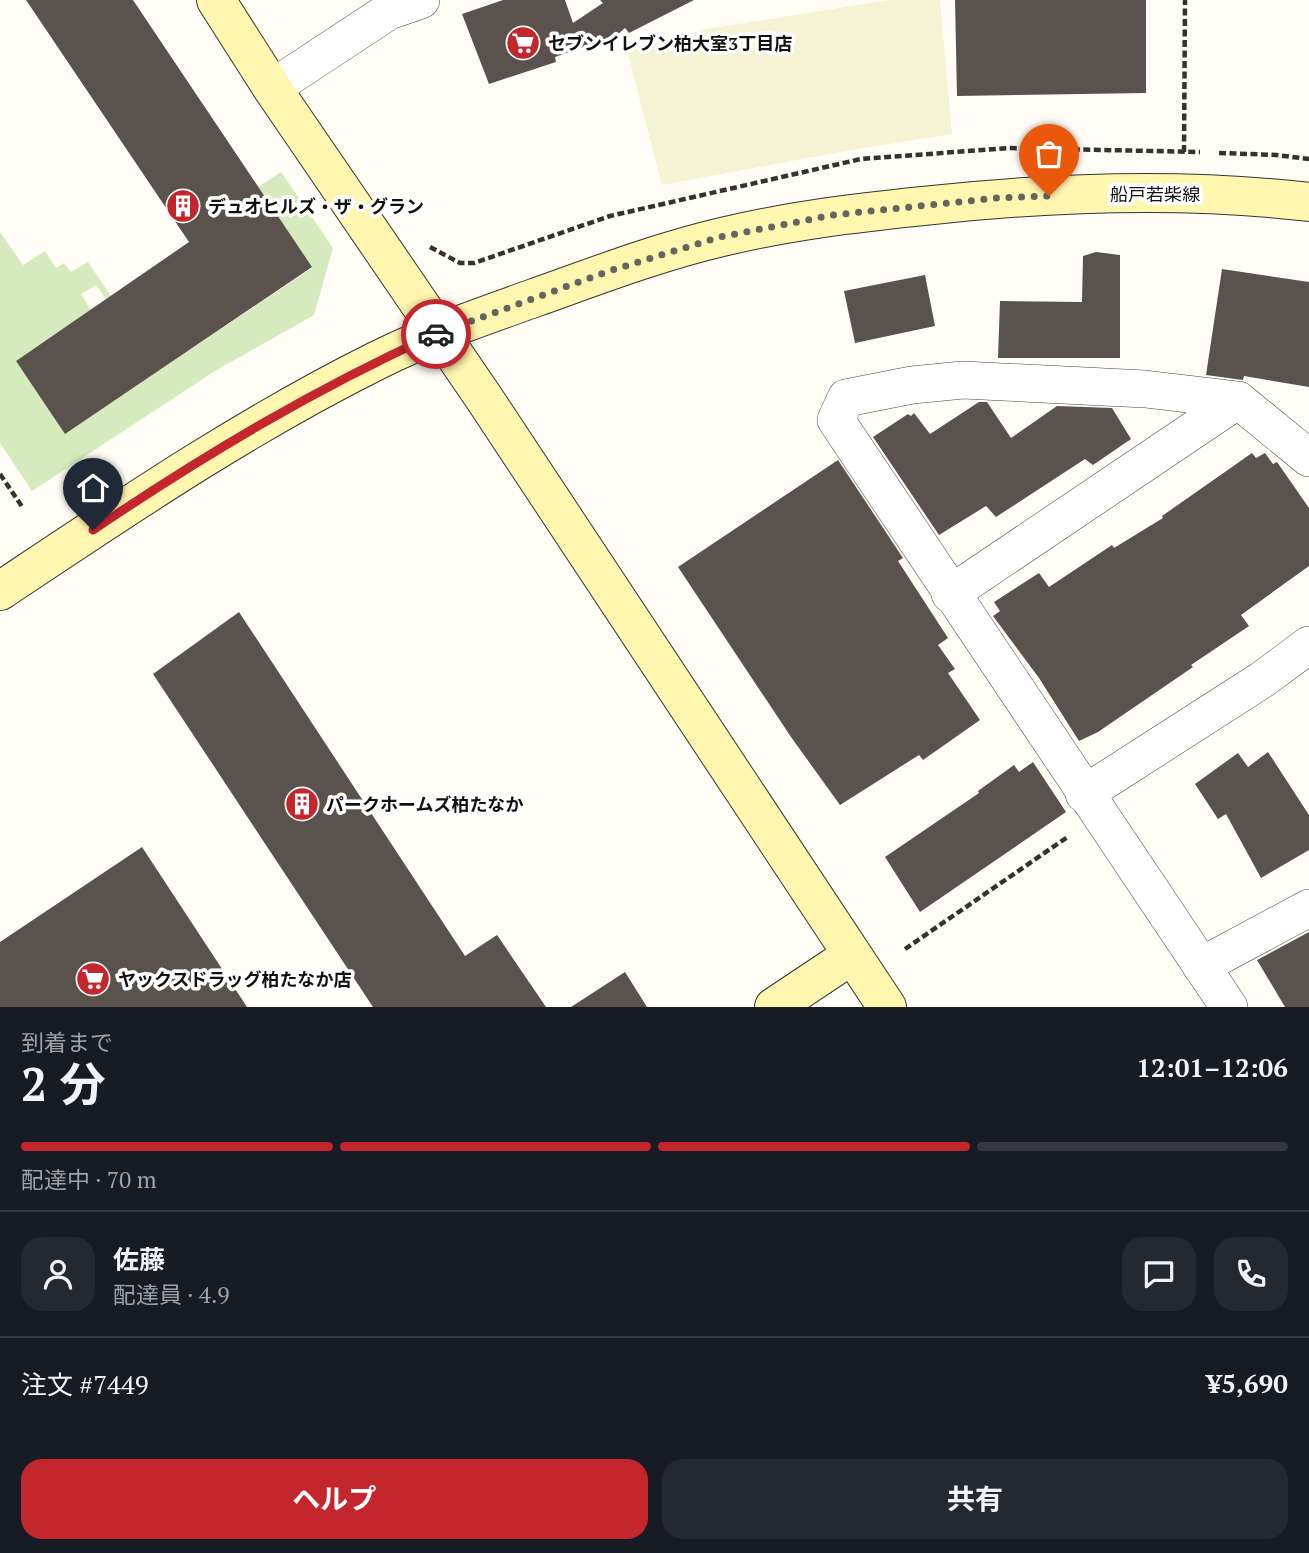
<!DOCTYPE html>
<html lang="ja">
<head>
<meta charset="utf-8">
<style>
	body { margin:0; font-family:"PT Serif","Noto Sans JP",serif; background:#242831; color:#f1f3f6; height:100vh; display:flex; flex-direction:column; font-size:26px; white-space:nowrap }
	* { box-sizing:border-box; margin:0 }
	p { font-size:23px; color:#9ea1a6 }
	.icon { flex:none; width:38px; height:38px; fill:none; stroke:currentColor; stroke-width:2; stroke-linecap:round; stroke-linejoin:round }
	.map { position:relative; height:1007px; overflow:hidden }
	.drawer { display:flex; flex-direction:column; background:#171b24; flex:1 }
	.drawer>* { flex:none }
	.pin { position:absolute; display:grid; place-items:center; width:60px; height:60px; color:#fff; margin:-72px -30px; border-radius:50% 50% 50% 0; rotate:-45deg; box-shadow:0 0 7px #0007 }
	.pin .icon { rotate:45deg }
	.courier { position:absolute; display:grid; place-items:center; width:70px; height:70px; margin:-35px; border:5px solid #c4262e; border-radius:50%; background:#fff; color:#222; box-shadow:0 2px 9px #0007 }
	.head em { font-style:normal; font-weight:700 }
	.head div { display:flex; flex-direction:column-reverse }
	.head { display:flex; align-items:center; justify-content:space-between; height:119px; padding:0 21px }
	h1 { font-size:46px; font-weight:700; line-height:52px }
	.bar { display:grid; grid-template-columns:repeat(4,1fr); gap:10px 7px; align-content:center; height:84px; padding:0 21px }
	.bar i { height:9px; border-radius:5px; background:#363941 }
	.bar .active { background:#c4262e }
	.bar p { grid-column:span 4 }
	.line { display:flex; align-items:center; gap:18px; padding:0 21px; border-top:2px solid #363941 }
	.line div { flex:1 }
	.round { display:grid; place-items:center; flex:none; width:74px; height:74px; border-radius:21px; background:#242831 }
	.cta { display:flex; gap:14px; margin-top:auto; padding:14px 21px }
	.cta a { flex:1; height:80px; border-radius:21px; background:#c4262e; color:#fff; font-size:28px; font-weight:700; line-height:80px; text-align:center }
	.cta a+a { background:#242831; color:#f1f3f6 }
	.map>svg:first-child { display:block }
	.farmland { fill:#f6f3d4 }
	.green { fill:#d5ebbd }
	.building { fill:#5a524d }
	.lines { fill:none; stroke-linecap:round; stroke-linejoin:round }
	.street-casing { stroke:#444; stroke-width:38 }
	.secondary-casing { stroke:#333; stroke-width:40 }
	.path { stroke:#333; stroke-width:4.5; stroke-dasharray:7 3.5; stroke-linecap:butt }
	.street { stroke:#fff; stroke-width:37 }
	.secondary { stroke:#fff6b0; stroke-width:38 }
	.done { stroke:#646461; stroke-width:7; stroke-dasharray:0 12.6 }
	.route { stroke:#c4262e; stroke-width:9 }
	.labels { text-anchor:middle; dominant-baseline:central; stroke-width:7; stroke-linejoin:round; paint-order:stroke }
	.poi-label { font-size:18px; font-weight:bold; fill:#111; stroke:#fff; text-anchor:start }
	.street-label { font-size:18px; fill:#111; stroke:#fff }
</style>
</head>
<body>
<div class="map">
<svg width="1309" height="1007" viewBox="0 0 1309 1007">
	<rect width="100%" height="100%" fill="#fffdf5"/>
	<path class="farmland" d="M890 0H940L952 134 856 149 662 185 627 50 707 29Z"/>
	<path class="green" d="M281 172 333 248 314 315 215 371 32 491 0 443V232L23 265 45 251 56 268 64 263 71 272 88 262 111 296 106 299 96 285 81 294 91 310 16 361 65 433 312 268 258 187Z"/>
	<path class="building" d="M26 0H133L312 267 65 434 16 361 189 242Z
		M503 0H565L573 23 603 3 600 0H694L629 33 625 28 617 35 555 57 556 62 489 84 462 14Z
		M955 0H1146V93L957 96Z
		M1096 252 1120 255V358H998L1000 301 1082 302 1083 256Z
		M1222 269 1309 282V387L1244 376 1243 380 1206 375Z
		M925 275 935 326 855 343 844 291Z
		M979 402H987L1011 438 1057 406 1112 408 1131 439 1093 465 1085 459 996 517 986 506 939 535 873 437 908 414 911 416 914 413 930 434Z
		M1252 453 1256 458 1265 453 1273 464 1277 462 1309 508V566L1241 615 1249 626 1191 665 1193 667 1098 732 1079 741 1039 678 993 616 1000 611 994 602 1039 573 1049 587 1112 545 1114 548 1163 518 1162 516Z
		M838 460 903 558 898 561 948 638 938 645 955 669 948 673 980 720 923 760 919 755 840 805 791 737 678 567Z
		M239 612 465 956 497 935 546 1007H373L153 674Z
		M1268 752 1309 815V850L1261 878 1226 814 1218 819 1195 784 1238 753 1248 767Z
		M1033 762 1066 812 920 912 885 857 979 793 978 791 1014 765 1019 772Z
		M142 847 247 1007H0V942Z
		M1309 932V1007H1285L1257 960Z
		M625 972 647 1007H571Z"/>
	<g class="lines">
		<g class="street-casing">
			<path id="street" d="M272 88 389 11 421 0
				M950 594 1238 400
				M1084 794 1263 679 1309 645
				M1201 966 1309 908
				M1229 1007 836 420 846 398 912 385 963 380 1145 389 1238 400 1309 458"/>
		</g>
		<g class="secondary-casing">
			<path id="secondary" d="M216 0 272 88 484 398 887 1007
				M0 591C123 509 245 426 378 360 428 335 481 317 534 298 596 276 658 252 722 237 788 221 855 213 923 206 1051 192 1181 187 1309 202
				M774 1007 852 955"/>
		</g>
		<path class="path" d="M1184 152 1185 0
			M1219 153 1276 155 1309 159
			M430 247 460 263H474L610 216 861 159 1009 148 1200 152
			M0 474 23 508
			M905 949 1069 836"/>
		<use href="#street" class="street"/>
		<use href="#secondary" class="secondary"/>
	</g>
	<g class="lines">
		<path class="done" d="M436 334 609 271 720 237 833 215 997 198 1049 196"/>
		<path class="route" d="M93 530C204 455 313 390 436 334"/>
	</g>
	<defs>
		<g id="supermarket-disc" transform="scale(1.75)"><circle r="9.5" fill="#c4262e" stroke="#fff"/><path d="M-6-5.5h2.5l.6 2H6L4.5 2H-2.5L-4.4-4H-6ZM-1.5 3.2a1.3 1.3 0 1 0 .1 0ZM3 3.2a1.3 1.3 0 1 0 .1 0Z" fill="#fff"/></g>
		<g id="building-disc" transform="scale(1.75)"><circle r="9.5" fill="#c4262e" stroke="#fff"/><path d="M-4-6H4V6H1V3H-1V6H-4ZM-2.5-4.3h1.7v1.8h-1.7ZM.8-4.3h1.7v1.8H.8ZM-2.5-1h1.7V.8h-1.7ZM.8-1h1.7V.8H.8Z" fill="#fff"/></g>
	</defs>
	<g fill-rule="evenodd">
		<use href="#supermarket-disc" x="523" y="43"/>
		<use href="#building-disc" x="183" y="206"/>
		<use href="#building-disc" x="302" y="804"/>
		<use href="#supermarket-disc" x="93" y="979"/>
	</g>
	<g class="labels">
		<g class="poi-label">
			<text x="548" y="43">セブンイレブン柏大室3丁目店</text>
			<text x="208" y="206">デュオヒルズ・ザ・グラン</text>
			<text x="326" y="804">パークホームズ柏たなか</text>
			<text x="118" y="979">ヤックスドラッグ柏たなか店</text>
		</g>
		<g class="street-label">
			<text x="1155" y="194">船戸若柴線</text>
		</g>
	</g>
</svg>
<div class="pin" style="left:1049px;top:196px;background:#ea580c"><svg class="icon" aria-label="bag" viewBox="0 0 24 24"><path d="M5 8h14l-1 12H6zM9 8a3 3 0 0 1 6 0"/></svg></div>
<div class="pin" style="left:93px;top:530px;background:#1f2937"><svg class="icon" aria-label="home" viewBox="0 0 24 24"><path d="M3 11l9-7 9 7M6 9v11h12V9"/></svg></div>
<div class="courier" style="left:436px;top:334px"><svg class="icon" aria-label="car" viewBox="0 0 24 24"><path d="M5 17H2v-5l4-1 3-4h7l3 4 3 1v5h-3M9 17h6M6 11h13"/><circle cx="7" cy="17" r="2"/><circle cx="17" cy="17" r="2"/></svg></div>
</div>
<section class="drawer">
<div class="head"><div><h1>2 分</h1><p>到着まで</p></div><em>12:01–12:06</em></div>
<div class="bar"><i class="active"></i><i class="active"></i><i class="active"></i><i></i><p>配達中 · 70 m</p></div>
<div class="line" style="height:126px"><a class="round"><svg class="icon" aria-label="person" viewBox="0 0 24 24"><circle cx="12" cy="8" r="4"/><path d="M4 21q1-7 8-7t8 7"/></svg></a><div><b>佐藤</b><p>配達員 · 4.9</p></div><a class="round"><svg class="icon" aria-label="chat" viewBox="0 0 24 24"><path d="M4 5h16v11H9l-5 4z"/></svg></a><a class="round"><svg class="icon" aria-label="phone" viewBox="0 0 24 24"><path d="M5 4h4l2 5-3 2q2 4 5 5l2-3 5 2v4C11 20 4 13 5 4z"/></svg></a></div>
<div class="line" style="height:91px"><div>注文 #7449</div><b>¥5,690</b></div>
<div class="cta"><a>ヘルプ</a><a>共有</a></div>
</section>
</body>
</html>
